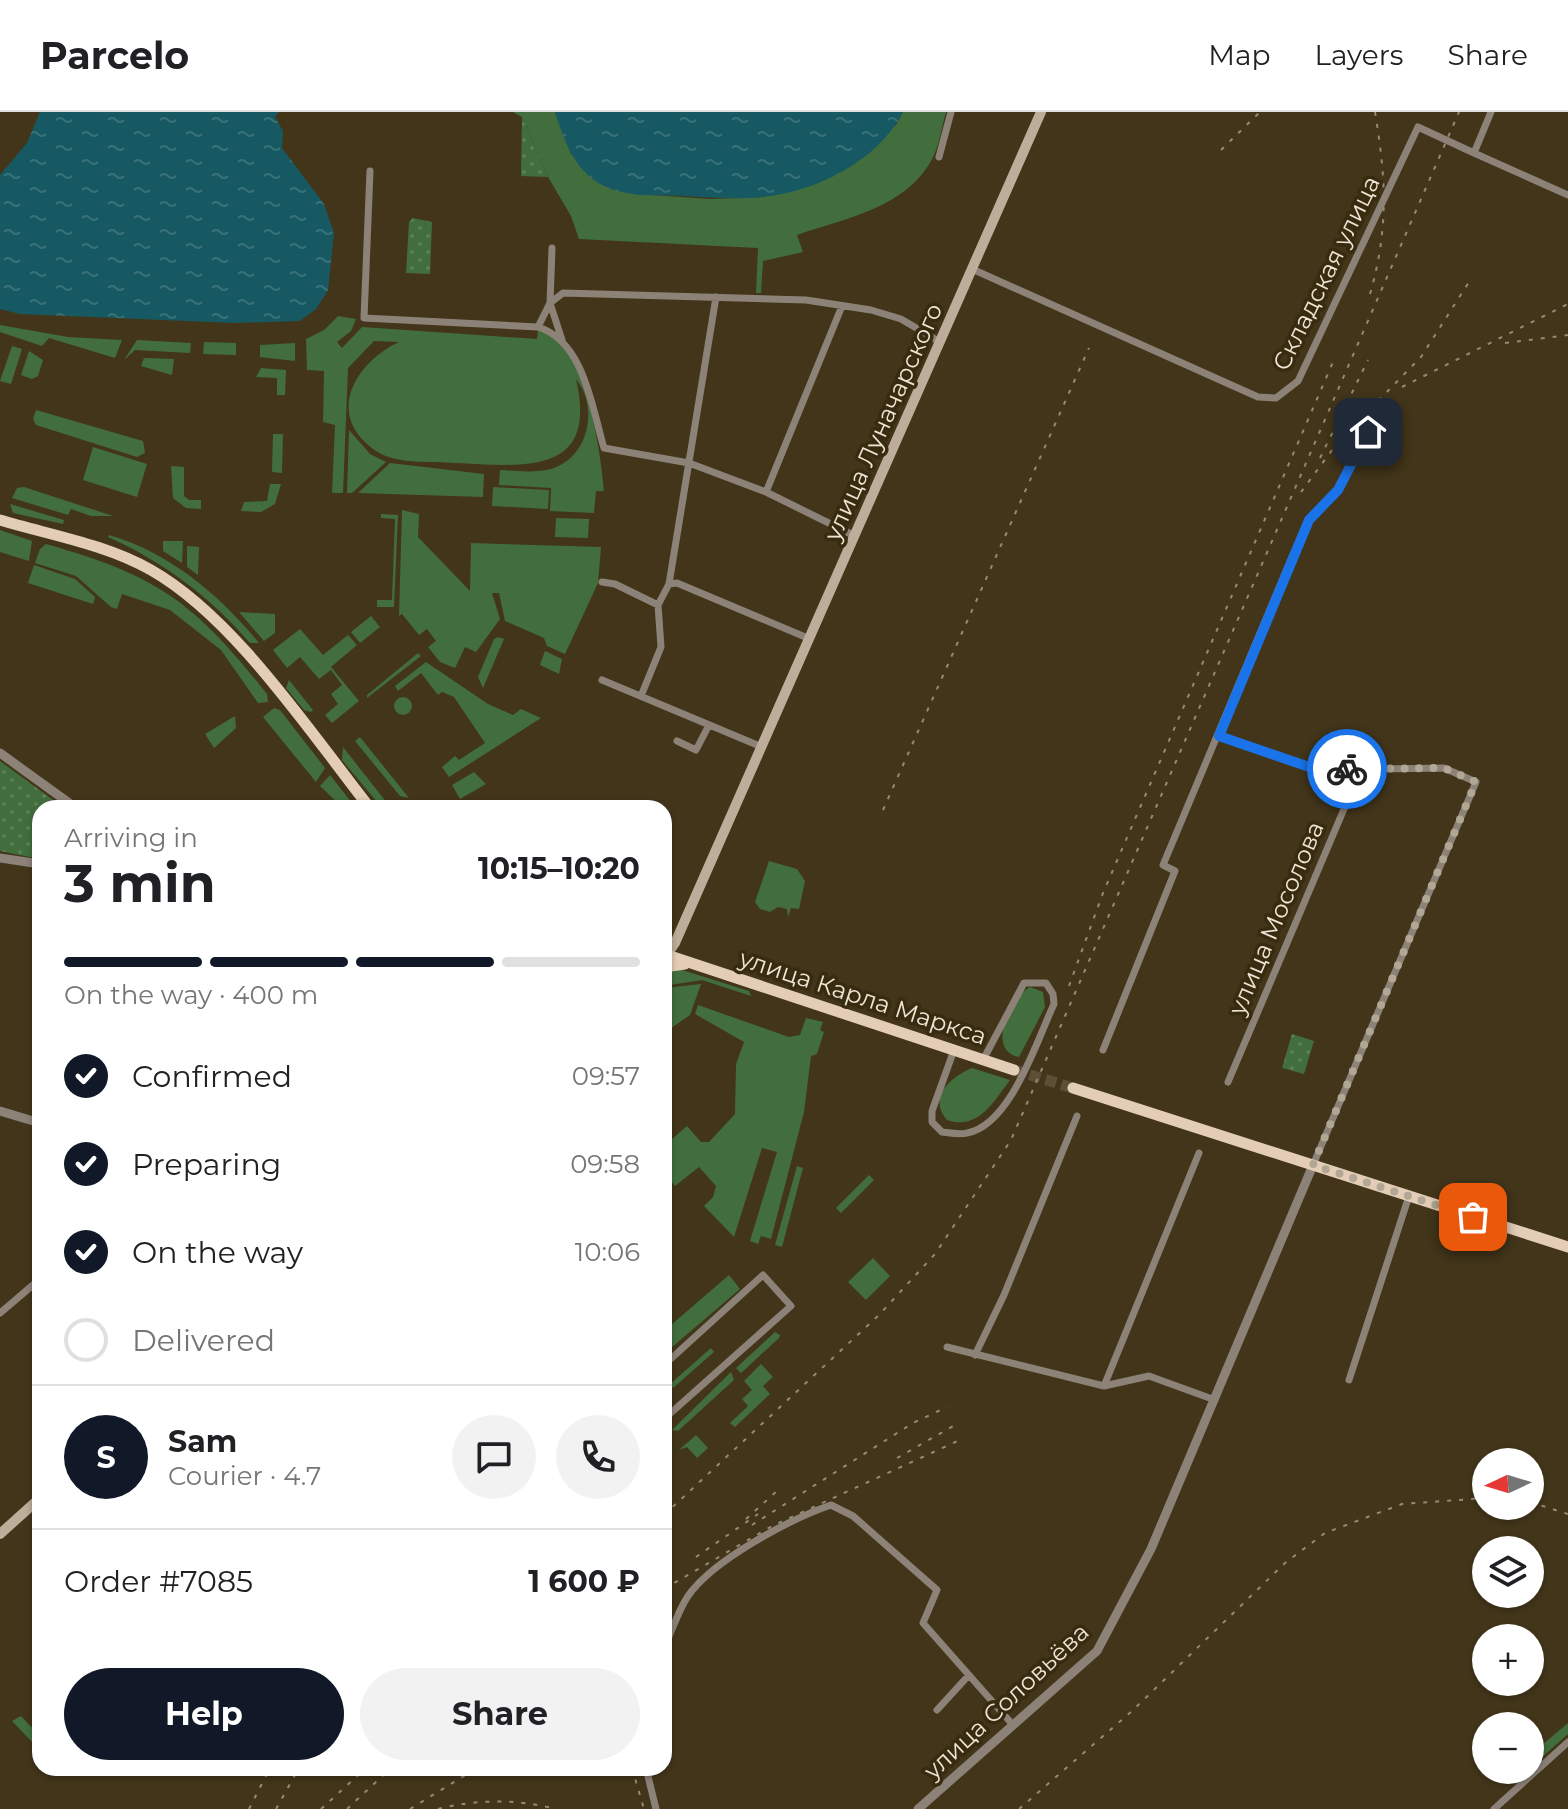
<!DOCTYPE html>
<html lang="en">
<head>
<meta charset="utf-8">
<style>
	body { margin:0; font-family:Montserrat,sans-serif; background:#f2f2f2; color:#202124; height:100vh; display:flex; flex-direction:column; font-size:30px; white-space:nowrap }
	* { box-sizing:border-box; margin:0 }
	p { font-size:26px; color:#757577 }
	.icon { flex:none; width:44px; height:44px; fill:none; stroke:currentColor; stroke-width:2; stroke-linecap:round; stroke-linejoin:round }
	.map { position:relative; flex:1; overflow:hidden }
	.drawer { position:absolute; left:32px; top:688px; width:640px; height:976px; display:flex; flex-direction:column; background:#fff; border-radius:24px; box-shadow:0 2px 6px #0004 }
	.drawer>* { flex:none }
	.needle { width:52px; rotate:266deg }
	.tools { position:absolute; left:1472px; top:1336px; display:grid; gap:16px }
	.tools a { display:grid; place-items:center; width:72px; height:72px; border-radius:50%; background:#fff; box-shadow:0 2px 6px #0004; font-size:40px }
	.pin { position:absolute; display:grid; place-items:center; width:68px; height:68px; color:#fff; margin:-34px; border-radius:16px; box-shadow:0 4px 12px #0006 }
	.courier { position:absolute; display:grid; place-items:center; width:80px; height:80px; margin:-40px; border:6px solid #1a73e8; border-radius:50%; background:#fff; color:#222; box-shadow:0 2px 10px #0007 }
	.head em { font-style:normal; font-weight:700 }
	.head div { display:flex; flex-direction:column-reverse }
	.head { display:flex; align-items:center; justify-content:space-between; height:136px; padding:0 32px }
	h1 { font-size:52px; font-weight:700; line-height:60px }
	.bar { display:grid; grid-template-columns:repeat(4,1fr); gap:12px 8px; align-content:center; height:96px; padding:0 32px }
	.bar i { height:10px; border-radius:6px; background:#e0e0e0 }
	.bar .current { background:#111827 }
	.bar p { grid-column:span 4 }
	.line { display:flex; align-items:center; gap:20px; padding:0 32px; border-top:2px solid #e0e0e0 }
	.line div { flex:1 }
	.round { display:grid; place-items:center; flex:none; width:84px; height:84px; border-radius:42px; background:#f2f2f2 }
	ol { padding:0 32px; list-style:none }
	li { display:flex; align-items:center; gap:24px; height:88px }
	li p { margin-inline-start:auto }
	li .icon { padding:8px; border-radius:50%; background:#111827; color:#fff; stroke-width:4 }
	li:last-child { color:#757577 }
	li i { width:44px; height:44px; border:4px solid #e0e0e0; border-radius:50% }
	.primary-button { display:flex; gap:16px; margin-top:auto; padding:16px 32px }
	.primary-button a { flex:1; height:92px; border-radius:48px; background:#111827; color:#fff; font-size:32px; font-weight:700; line-height:92px; text-align:center }
	.primary-button a+a { background:#f2f2f2; color:#202124 }
	header { display:flex; align-items:center; gap:48px; box-sizing:border-box; height:112px; padding:0 40px; background:#fff; border-bottom:2px solid #e0e0e0 }
	header strong { font-size:38px }
	nav { display:flex; gap:44px; margin-inline-start:auto; font-size:28px }
	.map>svg:first-child { display:block }
	.green { fill:#426e3e }
	.park { fill:url(#park-dots) }
	.water { fill:url(#water-ripples) }
	.lines { fill:none; stroke-linecap:round; stroke-linejoin:round }
	.primary-tunnel { stroke:#5c4f36; stroke-width:11; stroke-dasharray:11 5.5; stroke-linecap:butt }
	.minor { stroke:#8d8278; stroke-width:7 }
	.tertiary { stroke:#8d8278; stroke-width:9 }
	.secondary { stroke:#bead9b; stroke-width:10 }
	.primary { stroke:#e3cdb7; stroke-width:11 }
	.rail { stroke:#958b75; stroke-width:2; stroke-dasharray:4 8; stroke-linecap:butt }
	.done { stroke:#b1a794; stroke-width:8; stroke-dasharray:0 14.4 }
	.route { stroke:#1a73e8; stroke-width:10 }
	.labels { text-anchor:middle; dominant-baseline:central; stroke-width:7; stroke-linejoin:round; paint-order:stroke }
	.street-label { font-size:24px; fill:#ede5d5; stroke:#382b0f }
</style>
</head>
<body>
<header>
<strong>Parcelo</strong>
<nav><a>Map</a><a>Layers</a><a>Share</a></nav>
</header>
<div class="map">
<svg width="1568" height="1697" viewBox="0 0 1568 1697">
	<defs>
		<pattern id="park-dots" width="8" height="8" patternUnits="userSpaceOnUse" patternTransform="scale(2)"><rect width="8" height="8" fill="#426e3e"/><path d="M2 2h.1M6 6h.1" fill="none" stroke="#5e8359" stroke-width="1.8" stroke-linecap="round"/></pattern>
		<pattern id="water-ripples" width="26" height="14" patternUnits="userSpaceOnUse" patternTransform="scale(2)"><rect width="26" height="14" fill="#165962"/><path d="M2 4q2-2 4 0t4 0M15 11q2-2 4 0t4 0" fill="none" stroke="#387178"/></pattern>
	</defs>
	<rect width="100%" height="100%" fill="#42351a"/>
	<path class="green" d="M513 0H555L571 42 636 82 711 87 764 85 896 13 903 0H946C942 14 940 30 934 43 910 95 846 106 797 123L803 140 763 149 761 181H756L758 136 579 127 571 104 548 65 522 5Z
		M338 204 356 207 351 219 337 230 342 236 362 215 537 227 538 218C544 221 555 225 560 230 588 259 601 340 604 379H596L594 401 550 399 551 376 499 373 500 358C516 359 535 361 551 357 589 346 599 295 576 267 599 365 523 354 455 351 430 349 398 353 376 339 323 303 356 250 399 230L374 229 348 256 343 381H332L335 313 323 310 324 259 307 258 306 227 324 218Z
		M0 213 68 225 122 228 115 246 49 226 42 234 0 220Z
		M137 228 191 231 190 241 135 238 124 248Z
		M204 230 236 231V243L203 242Z
		M295 231V249L260 245V233Z
		M12 234 22 237 11 272 0 269Z
		M29 239 43 248 38 264 32 267 21 263Z
		M144 246 174 247 172 263 141 254Z
		M261 256 286 258 285 283H277V266L256 265Z
		M36 298 143 329 145 341 137 345 36 313 33 307Z
		M349 318 370 342 386 350 352 381H347Z
		M273 322H283L282 361 272 360Z
		M93 335 147 352 137 385 83 368Z
		M390 351 484 362 483 385 358 381Z
		M171 354 184 355V384L189 388H201V397L186 396 173 386Z
		M270 372H281L275 392 261 400 241 399 244 390 267 389Z
		M24 375 113 404H91L71 397 68 403 12 386 17 376Z
		M493 375 549 378 548 397 492 394Z
		M10 392 64 408 63 412 13 401Z
		M402 398 419 402 418 425 470 479 471 431 601 435 598 471 565 542 547 534 544 526 505 509 499 481H492L500 507 476 540 465 535 455 556 440 550 428 535 436 529 427 517 419 523 402 502 399 504Z
		M381 402 398 403 394 495H377V488H392L395 407 381 406Z
		M556 406 589 407 588 426 555 425Z
		M0 418 32 429 29 449 0 440Z
		M109 423C170 441 219 482 259 531H250C210 485 164 450 108 425Z
		M163 429H183L182 451 163 439Z
		M46 432C159 464 195 491 267 582L268 590 258 591 221 538 170 498 122 482 117 497 111 495 76 464 35 451 40 437Z
		M187 434 199 435 198 463 187 455Z
		M34 453 75 467 95 485 93 492 28 471Z
		M239 500 275 502V521L264 529Z
		M371 504 380 515 360 531 351 520Z
		M300 517 323 543 348 523 357 533 331 555 359 589 332 611 325 603 338 592 331 582 342 573 331 558 319 567 300 545 287 556 273 538Z
		M498 525 504 527 483 576 478 565 494 527Z
		M545 539 562 547 559 562 540 553Z
		M418 541 421 544 367 586V583Z
		M426 550 488 592 513 603 521 597 541 606 449 665 442 655 455 644 459 648 485 631 454 585 442 580 438 583 421 561 398 579 395 574Z
		M289 568 313 598 311 600 304 598 286 576Z
		M394 594a9 9 0 1 1 18 0a9 9 0 1 1-18 0Z
		M274 596 280 598 325 656 316 670 263 605Z
		M235 604 236 616 214 636 205 622Z
		M360 625 409 686 400 684 355 629Z
		M343 635 391 696H382L342 648Z
		M474 660 486 672 460 687 452 673Z
		M330 663 356 696H343L320 674Z
		M769 749 797 757 805 769 799 797 791 796 788 805 787 797 778 795 770 800 760 797 755 790Z
		M670 858H682L749 879 751 884 702 868 664 874V862Z
		M701 872 690 903 667 919 664 916V876Z
		M1030 875 1043 880 1045 895 1019 945C986 939 1009 886 1030 875Z
		M698 893 789 925 800 923 806 906 823 910 820 918 824 920 817 942 811 944 804 1000 771 1127 761 1124 758 1132 750 1129 777 1040 762 1036 734 1125 704 1094 713 1085 716 1074 699 1055 675 1074 664 1061V1034L687 1014 701 1030H709L735 1002 736 952 744 930 695 902Z
		M972 956 1010 968C994 989 978 1019 947 1008 927 985 951 965 972 956Z
		M797 1054 803 1056 782 1135 775 1133Z
		M869 1063 874 1068 841 1101 836 1096Z
		M873 1146 890 1164 866 1188 848 1170Z
		M729 1163 740 1177 664 1242V1219Z
		M775 1220 780 1223 779 1226 741 1261 736 1256Z
		M711 1236 714 1240 673 1276 670 1272Z
		M761 1252 773 1265 763 1274 770 1282 735 1315 730 1311 748 1294 742 1287 752 1278 744 1269Z
		M731 1260 734 1268 678 1319 672 1318Z
		M696 1323 708 1336 697 1346 687 1335 679 1338Z
		M21 1604 31 1615 40 1607V1621L32 1630 12 1609Z
		M1568 1611V1622L1530 1656V1643Z"/>
	<path class="park" d="M522 5 548 65 521 64Z
		M413 106 432 110 430 162 406 161 409 110Z
		M0 649 64 696H40V747L0 739Z
		M1292 922 1314 929 1304 962 1282 956Z"/>
	<path class="water" d="M40 0H279L275 5 283 19 282 36 324 92 334 121 328 178 316 197 300 209 235 211 20 202 0 197V63L27 31Z
		M555 0H903C878 49 816 80 762 85 735 88 709 85 683 84 654 83 618 86 594 68 572 52 563 25 555 0Z"/>
	<g class="lines">
		<path class="primary-tunnel" d="M1014 958 1073 976"/>
		<path class="minor" d="M1474 41 1568 83
			M939 45 951 0
			M370 59 364 206 538 215C584 229 592 296 604 336L689 351 766 380 855 424
			M552 136 550 191 562 228
			M972 157 1258 285 1276 286 1298 269 1418 15 1474 41 1491 0
			M538 215 550 191 563 181 806 188 871 198 901 207 940 230
			M766 380 842 194
			M602 470 615 472 658 493 669 472 716 185
			M669 472 677 471 810 527
			M602 568 762 635
			M641 584 661 535 658 493
			M1219 624 1318 658 1444 656 1476 670 1313 1053
			M677 629 696 638 709 613
			M954 938 932 999V1010L942 1020C950 1021 960 1023 967 1021 1011 1013 1037 928 1054 892L1053 882 1046 871H1024L983 948
			M1103 938 1175 759 1163 753 1292 445 1309 408 1338 378 1377 300
			M1228 970 1361 657
			M0 1201 40 1167
			M947 1235 1104 1274 1149 1264 1215 1288
			M975 1243 1004 1183 1077 1004
			M664 1253 763 1163 791 1194 664 1307
			M1349 1268 1409 1084
			M1104 1274 1199 1041
			M664 1536C672 1519 678 1499 688 1484 713 1448 790 1407 831 1393L853 1404 937 1478 923 1511 1013 1613
			M937 1598 969 1563
			M646 1656 656 1697
			M1494 1697 1568 1630"/>
		<path class="tertiary" d="M0 641 76 696
			M0 746 40 752
			M0 999 40 1011
			M918 1697 1097 1539 1151 1437 1313 1053"/>
		<path class="secondary" d="M664 847 675 831 1041 0
			M0 1422 40 1386"/>
		<path class="primary" d="M0 408C50 423 105 432 151 458 234 505 310 620 370 696
			M664 842 1014 958
			M664 855 685 852
			M1073 976 1568 1135"/>
		<path class="rail" d="M1221 38 1260 0
			M1370 182C1389 116 1386 67 1375 0
			M1505 231 1568 223
			M1402 275 1568 192
			M1320 346 1368 248
			M1301 380 1338 330 1421 245 1469 170
			M883 698 1089 236
			M1069 874 1103 781 1333 250
			M897 1346 955 1313
			M1530 1390 1568 1402
			M664 1403 879 1203 935 1142 1011 1028 1459 0
			M746 1407 778 1378
			M752 1413 913 1311 947 1295
			M696 1445 758 1402
			M664 1477 772 1414 962 1327
			M664 1522 690 1478 720 1450
			M632 1656 644 1697
			M249 1697 270 1656
			M276 1697 299 1656
			M321 1697 366 1656
			M347 1697 391 1656
			M410 1697 477 1656
			M438 1697C478 1687 517 1687 556 1697
			M1019 1697 1132 1599 1285 1451 1325 1421 1402 1392 1486 1386"/>
	</g>
	<g class="lines">
		<path class="done" d="M1347 657 1444 656 1476 670 1313 1053 1473 1105"/>
		<path class="route" d="M1347 657 1318 658 1219 624 1309 408 1338 378 1368 320"/>
	</g>
	<g class="labels">
		<g class="street-label">
			<text transform="translate(1326 161) rotate(-64)">Складская улица</text>
			<text transform="translate(883 310) rotate(-66)">улица Луначарского</text>
			<text transform="translate(1276 806) rotate(-67)">улица Мосолова</text>
			<text transform="translate(863 885) rotate(18)">улица Карла Маркса</text>
			<text transform="translate(1006 1589) rotate(-43)">улица Соловьёва</text>
		</g>
	</g>
</svg>
<div class="tools">
<a><svg class="needle" viewBox="-14 -14 28 28"><path d="M0-13l5 13h-10z" fill="#e53935"/><path d="M0 13l5-13h-10z" fill="#757577"/></svg></a>
<a><svg class="icon" aria-label="layers" viewBox="0 0 24 24"><path d="M12 4l9 5-9 5-9-5zM3 14l9 5 9-5"/></svg></a>
<a>+</a>
<a>−</a>
</div>
<div class="pin" style="left:1473px;top:1105px;background:#ea580c"><svg class="icon" aria-label="bag" viewBox="0 0 24 24"><path d="M5 8h14l-1 12H6zM9 8a3 3 0 0 1 6 0"/></svg></div>
<div class="pin" style="left:1368px;top:320px;background:#1f2937"><svg class="icon" aria-label="home" viewBox="0 0 24 24"><path d="M3 11l9-7 9 7M6 9v11h12V9"/></svg></div>
<div class="courier" style="left:1347px;top:657px"><svg class="icon" aria-label="bike" viewBox="0 0 24 24"><circle cx="6" cy="16" r="4"/><circle cx="18" cy="16" r="4"/><path d="M6 16l4-8h5l3 8M10 8l3 8H6M13 5h3"/></svg></div>
<section class="drawer">
<div class="head"><div><h1>3 min</h1><p>Arriving in</p></div><em>10:15–10:20</em></div>
<div class="bar"><i class="current"></i><i class="current"></i><i class="current"></i><i></i><p>On the way · 400 m</p></div>
<ol>
<li><svg class="icon" aria-label="check" viewBox="0 0 24 24"><path d="M5 12l5 5 9-10"/></svg>Confirmed<p>09:57</p></li>
<li><svg class="icon" aria-label="check" viewBox="0 0 24 24"><path d="M5 12l5 5 9-10"/></svg>Preparing<p>09:58</p></li>
<li><svg class="icon" aria-label="check" viewBox="0 0 24 24"><path d="M5 12l5 5 9-10"/></svg>On the way<p>10:06</p></li>
<li><i></i>Delivered</li>
</ol>
<div class="line" style="height:144px"><b class="round" style="background:#111827;color:#fff">S</b><div><b>Sam</b><p>Courier · 4.7</p></div><a class="round"><svg class="icon" aria-label="chat" viewBox="0 0 24 24"><path d="M4 5h16v11H9l-5 4z"/></svg></a><a class="round"><svg class="icon" aria-label="phone" viewBox="0 0 24 24"><path d="M5 4h4l2 5-3 2q2 4 5 5l2-3 5 2v4C11 20 4 13 5 4z"/></svg></a></div>
<div class="line" style="height:104px"><div>Order #7085</div><b>1 600 ₽</b></div>
<div class="primary-button"><a>Help</a><a>Share</a></div>
</section>
</div>
</body>
</html>
